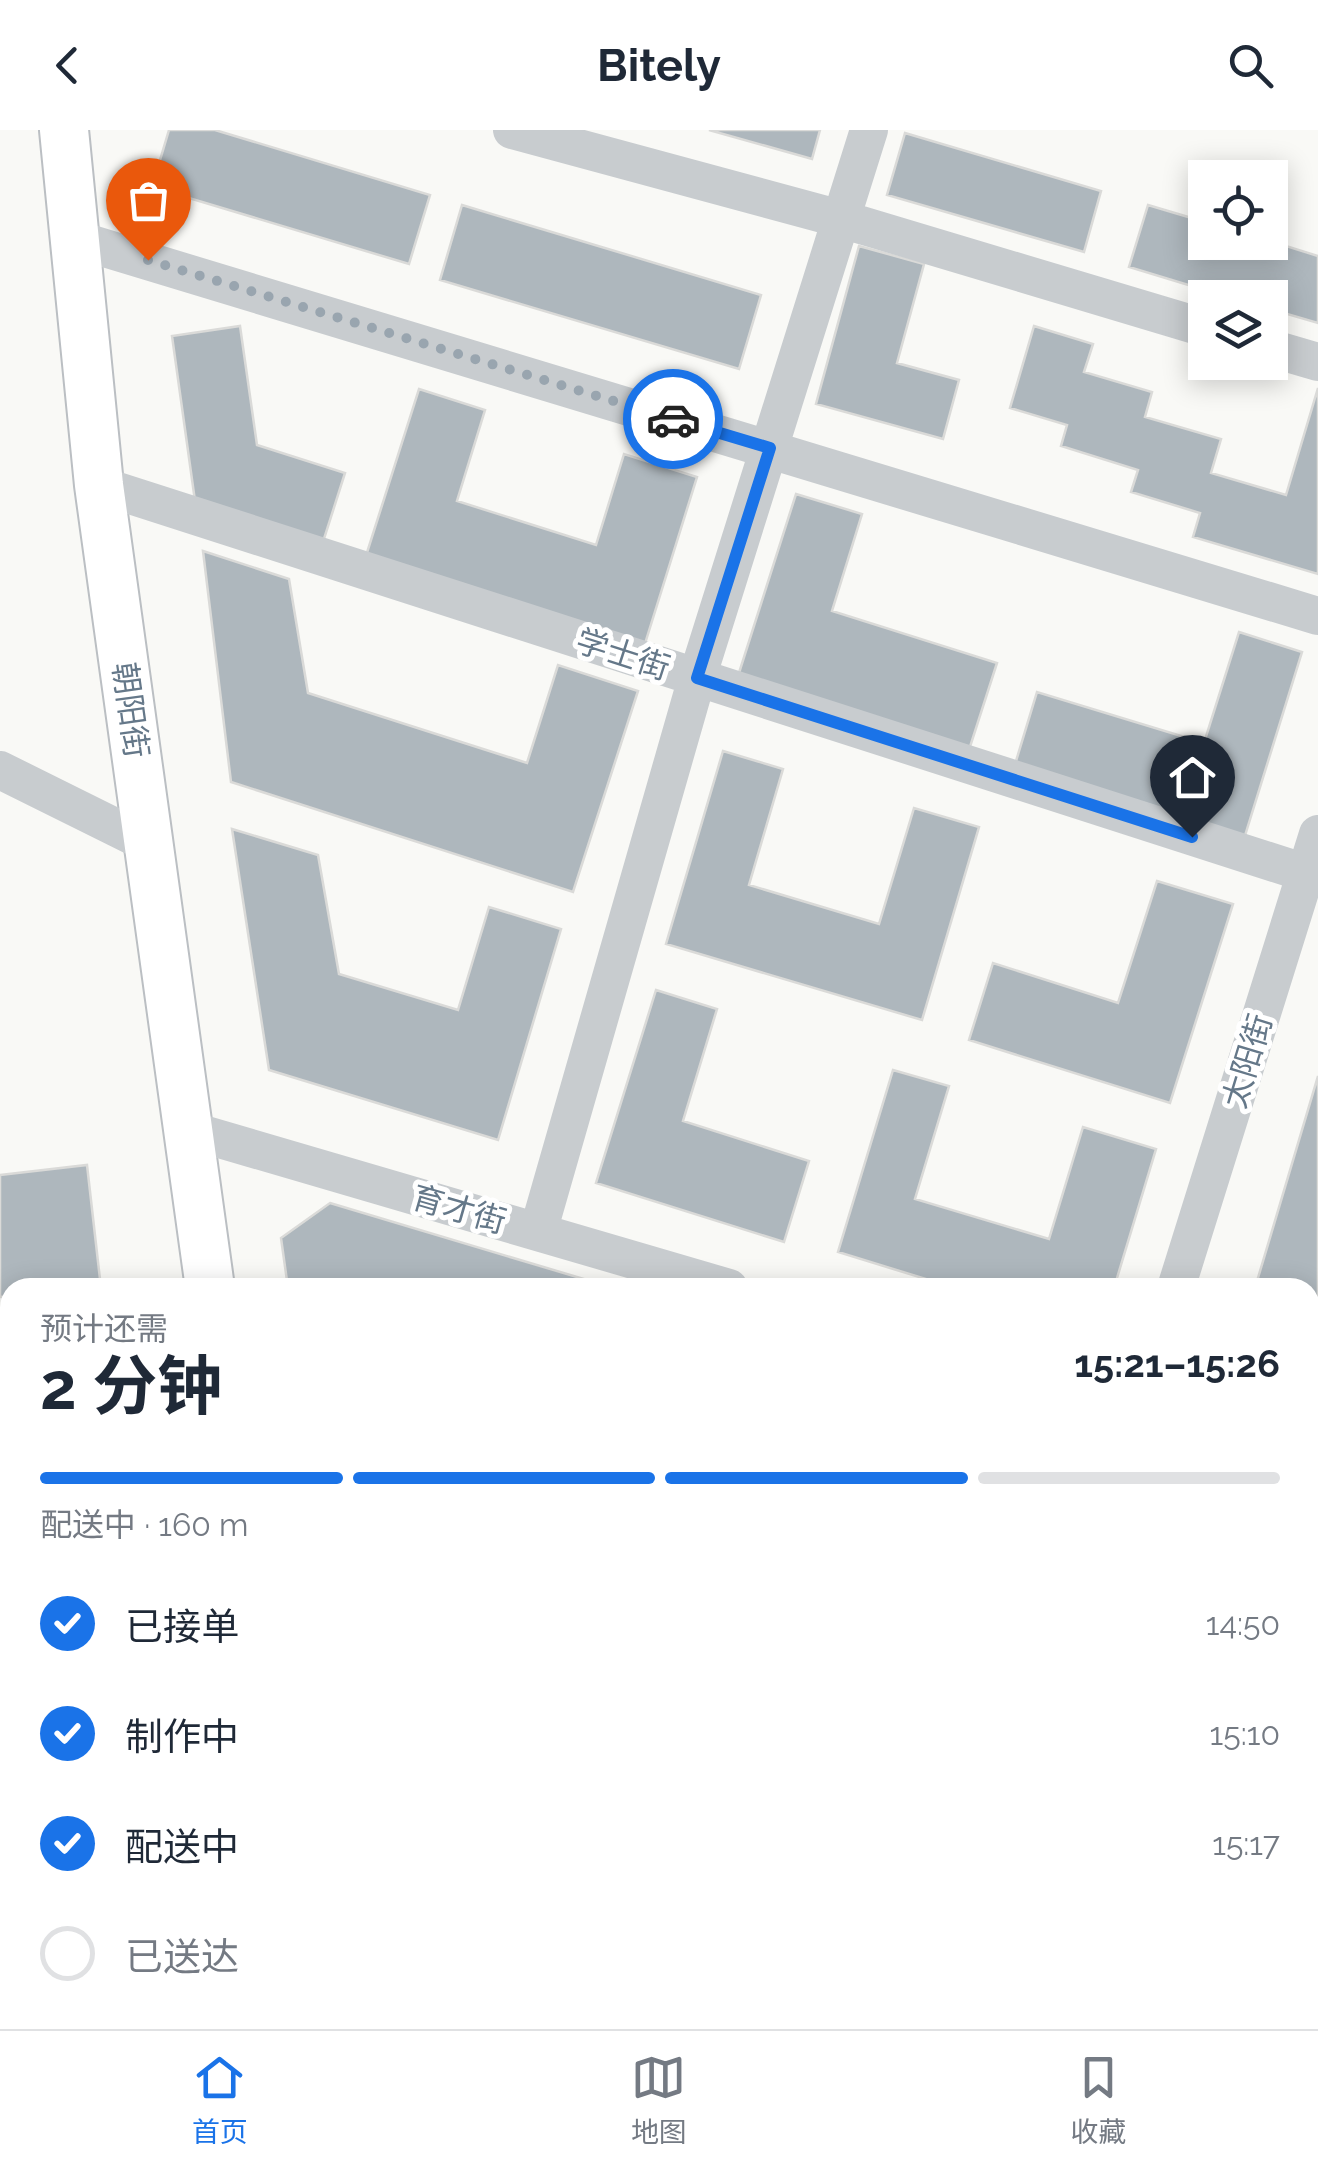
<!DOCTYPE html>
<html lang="zh">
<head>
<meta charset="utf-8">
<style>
	body { margin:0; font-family:Raleway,"Noto Sans SC",sans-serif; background:#f2f2f3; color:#1f2937; height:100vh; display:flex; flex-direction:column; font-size:38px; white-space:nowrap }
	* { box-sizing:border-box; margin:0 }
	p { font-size:32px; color:#747a83 }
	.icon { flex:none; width:55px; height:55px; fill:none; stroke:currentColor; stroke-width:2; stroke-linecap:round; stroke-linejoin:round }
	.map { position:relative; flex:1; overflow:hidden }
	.details { position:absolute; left:0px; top:1148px; width:1320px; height:752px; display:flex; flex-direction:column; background:#fff; border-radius:30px 30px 0 0; box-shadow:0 5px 25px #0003 }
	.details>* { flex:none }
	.tools { position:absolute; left:1188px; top:30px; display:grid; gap:20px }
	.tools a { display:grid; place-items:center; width:100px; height:100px; border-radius:0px; background:#fff; box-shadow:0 5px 25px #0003; font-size:50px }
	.pin { position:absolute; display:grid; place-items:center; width:85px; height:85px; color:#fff; margin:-102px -42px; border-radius:50% 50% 50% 0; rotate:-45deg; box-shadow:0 0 10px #0007 }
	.pin .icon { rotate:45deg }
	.courier { position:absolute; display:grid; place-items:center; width:100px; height:100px; margin:-50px; border:8px solid #1a73e8; border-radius:50%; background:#fff; color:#222; box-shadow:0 2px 12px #0007 }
	.headline em { font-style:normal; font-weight:700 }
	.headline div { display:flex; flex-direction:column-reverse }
	.headline { display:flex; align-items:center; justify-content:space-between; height:170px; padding:0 40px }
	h1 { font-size:65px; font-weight:700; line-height:75px }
	.bar { display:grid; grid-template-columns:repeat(4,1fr); gap:15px 10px; align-content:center; height:120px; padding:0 40px }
	.bar i { height:12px; border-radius:8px; background:#e0e1e3 }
	.bar .selected { background:#1a73e8 }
	.bar p { grid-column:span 4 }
	ol { padding:0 40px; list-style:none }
	li { display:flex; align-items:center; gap:30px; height:110px }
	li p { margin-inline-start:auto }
	li .icon { padding:10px; border-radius:50%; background:#1a73e8; color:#fff; stroke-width:4 }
	li:last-child { color:#747a83 }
	li i { width:55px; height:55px; border:5px solid #e0e1e3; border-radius:50% }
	header { display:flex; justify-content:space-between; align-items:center; height:130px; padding:0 40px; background:#fff; font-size:45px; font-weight:700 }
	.tabs { display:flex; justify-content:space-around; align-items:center; height:140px; border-top:2px solid #e0e1e3; background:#fff; font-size:28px; color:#747a83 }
	.tabs a { display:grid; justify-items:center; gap:5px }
	.tabs .selected { color:#1a73e8 }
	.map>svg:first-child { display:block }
	.building { fill:#aeb7bd; stroke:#dadad8; stroke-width:2.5 }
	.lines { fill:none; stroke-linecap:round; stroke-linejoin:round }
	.major-casing { stroke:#bbbfc3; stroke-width:52 }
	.minor { stroke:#c8cccf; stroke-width:38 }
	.major { stroke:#fff; stroke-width:48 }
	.done { stroke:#99a5af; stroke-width:10; stroke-dasharray:0 18 }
	.route { stroke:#1a73e8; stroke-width:12 }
	.labels { text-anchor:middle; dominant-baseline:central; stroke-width:10; stroke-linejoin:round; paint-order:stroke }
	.street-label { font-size:32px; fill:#657889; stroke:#fff }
</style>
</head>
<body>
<header><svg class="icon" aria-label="back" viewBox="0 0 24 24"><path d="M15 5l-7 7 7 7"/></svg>Bitely<svg class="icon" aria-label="search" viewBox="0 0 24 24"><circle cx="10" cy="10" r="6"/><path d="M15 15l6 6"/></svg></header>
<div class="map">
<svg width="1318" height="1899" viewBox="0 0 1318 1899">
	<rect width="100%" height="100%" fill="#f9f9f6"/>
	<path class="building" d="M169 0H215L430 65 409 134 152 57Z
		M709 0H820L812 29Z
		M905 3 1101 61 1084 122 887 65Z
		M462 75 761 165 739 239 440 150Z
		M1148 75 1205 92V112L1270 111 1318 126V193L1270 179V168H1231L1129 137Z
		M859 116 924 134 897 233 959 250 943 309 816 274Z
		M240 196 257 315 345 343 323 412 195 371 172 206Z
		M1034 196 1093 214 1084 242 1152 262 1145 287 1221 309 1211 343 1286 365 1318 258V444L1193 407 1200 383 1131 362 1138 340 1061 316 1067 295 1010 278Z
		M419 259 485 280 457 371 596 415 624 324 697 347 643 520 364 432Z
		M796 364 862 384 832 481 997 533 969 620 738 546Z
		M203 421 289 449 308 563 527 633 558 535 638 561 573 762 231 652Z
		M1239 502 1302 522 1243 712 1013 641 1037 562 1204 613Z
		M723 621 783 639 749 755 879 794 914 678 979 697 922 890 666 814Z
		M232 699 318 725 339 844 458 880 489 777 561 799 498 1010 269 940Z
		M1157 751 1233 774 1170 973 969 910 993 833 1118 873Z
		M656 860 717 879 683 991 809 1031 784 1112 596 1053Z
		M893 940 949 956 915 1069 1049 1109 1083 997 1156 1019 1114 1158H955L838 1122Z
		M1318 946V1270L1310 1268V1158H1255Z
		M87 1035 101 1158H10V1166L0 1167V1045Z
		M330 1073 607 1156V1158H288L281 1108Z
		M10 1334V1425L0 1426V1335Z
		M1310 1411 1318 1414V1485L1310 1483Z
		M10 1517V1604L0 1605V1518Z
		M1313 1607 1318 1609V1701L1310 1699Z
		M10 1715V1804L0 1805V1716Z
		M1310 1804 1318 1807V1888L1310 1886Z
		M160 1890H180L182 1899H102Z
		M399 1890H470L467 1899H396Z
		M759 1890H876L873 1899H787Z
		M987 1890H1071L1068 1899H984Z"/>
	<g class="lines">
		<g class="major-casing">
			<path id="major" d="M64 0 99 355 210 1158
				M308 1890 309 1899"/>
		</g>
		<path class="minor" d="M512 0 841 89 1205 198
			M75 109 1318 486
			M1270 218 1318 232
			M99 355 1318 747
			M0 640 149 714
			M189 1000 729 1158
			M538 1102 697 548 869 0
			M1176 1158 1318 704
			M1310 1330 1318 1333
			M953 1899 956 1890"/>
		<use href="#major" class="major"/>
	</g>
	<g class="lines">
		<path class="done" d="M148 130 673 289"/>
		<path class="route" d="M673 289 770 318 697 548 1192 707"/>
	</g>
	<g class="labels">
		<g class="street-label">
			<text transform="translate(623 524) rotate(18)">学士街</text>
			<text transform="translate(131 580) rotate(82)">朝阳街</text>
			<text transform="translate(1247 931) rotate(-73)">太阳街</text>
			<text transform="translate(459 1079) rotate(16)">育才街</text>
		</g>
	</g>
</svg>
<div class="tools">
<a><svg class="icon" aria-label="locate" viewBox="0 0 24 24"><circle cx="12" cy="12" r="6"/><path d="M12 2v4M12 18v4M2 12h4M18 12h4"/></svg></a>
<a><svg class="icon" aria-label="layers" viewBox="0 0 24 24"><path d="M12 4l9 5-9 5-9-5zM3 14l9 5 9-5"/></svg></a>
</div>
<div class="pin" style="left:148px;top:130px;background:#ea580c"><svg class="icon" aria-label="bag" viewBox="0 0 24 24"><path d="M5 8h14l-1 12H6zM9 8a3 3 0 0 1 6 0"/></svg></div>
<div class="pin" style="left:1192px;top:707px;background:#1f2937"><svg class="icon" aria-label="home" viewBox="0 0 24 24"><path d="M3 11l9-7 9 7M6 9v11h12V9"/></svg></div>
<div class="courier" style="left:673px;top:289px"><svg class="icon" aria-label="car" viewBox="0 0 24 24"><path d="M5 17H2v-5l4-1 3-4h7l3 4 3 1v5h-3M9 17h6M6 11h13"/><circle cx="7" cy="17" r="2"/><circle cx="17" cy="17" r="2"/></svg></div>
<section class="details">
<div class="headline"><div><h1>2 分钟</h1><p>预计还需</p></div><em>15:21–15:26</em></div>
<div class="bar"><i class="selected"></i><i class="selected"></i><i class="selected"></i><i></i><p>配送中 · 160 m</p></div>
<ol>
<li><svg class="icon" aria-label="check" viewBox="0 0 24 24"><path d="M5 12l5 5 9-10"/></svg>已接单<p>14:50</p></li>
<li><svg class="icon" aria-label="check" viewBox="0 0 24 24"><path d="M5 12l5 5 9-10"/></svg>制作中<p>15:10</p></li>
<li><svg class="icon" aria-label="check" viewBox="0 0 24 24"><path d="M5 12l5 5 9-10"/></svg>配送中<p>15:17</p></li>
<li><i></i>已送达</li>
</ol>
</section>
</div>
<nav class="tabs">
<a class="selected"><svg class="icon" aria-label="home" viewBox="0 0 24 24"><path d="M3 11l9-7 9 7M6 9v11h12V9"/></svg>首页</a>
<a><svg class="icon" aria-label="map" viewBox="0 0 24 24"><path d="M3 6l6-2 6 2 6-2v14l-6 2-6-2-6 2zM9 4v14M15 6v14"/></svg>地图</a>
<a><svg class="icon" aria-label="saved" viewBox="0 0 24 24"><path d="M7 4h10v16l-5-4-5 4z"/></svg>收藏</a>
</nav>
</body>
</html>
